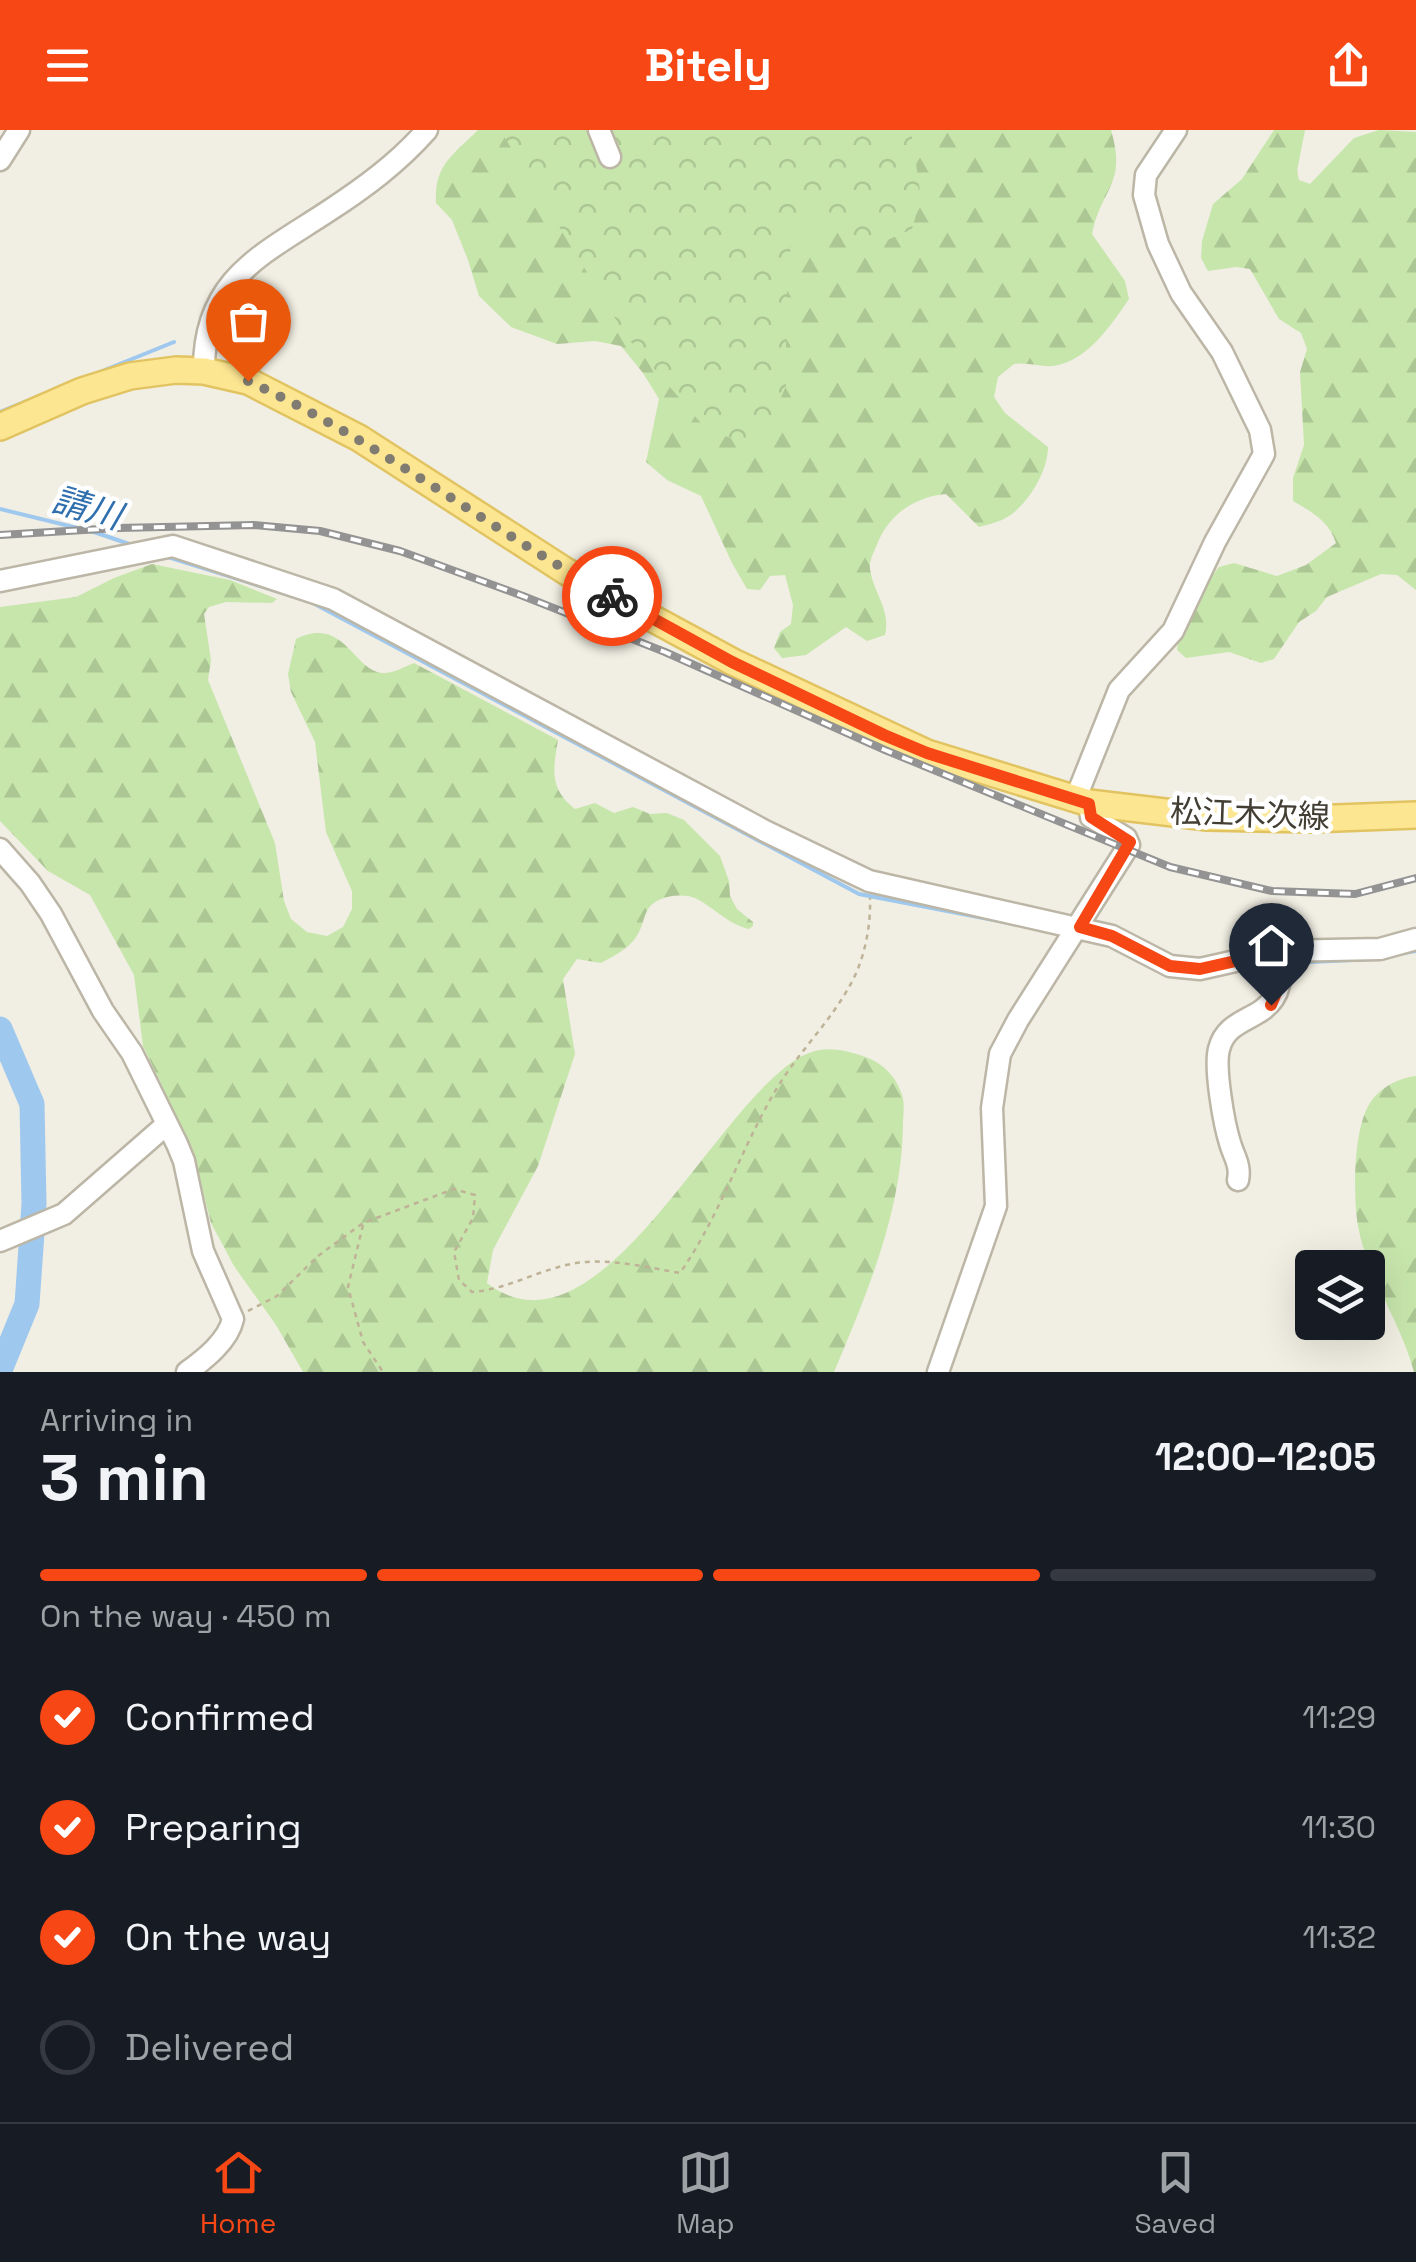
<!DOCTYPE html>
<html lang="en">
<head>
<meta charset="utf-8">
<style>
	body { margin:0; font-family:"Space Grotesk","Noto Sans JP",sans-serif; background:#20242c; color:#f1f3f6; height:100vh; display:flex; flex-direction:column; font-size:38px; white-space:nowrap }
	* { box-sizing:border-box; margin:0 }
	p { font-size:32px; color:#9ea1a6 }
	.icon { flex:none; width:55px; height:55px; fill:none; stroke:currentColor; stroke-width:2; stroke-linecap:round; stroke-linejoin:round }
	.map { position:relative; height:1242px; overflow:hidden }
	.sheet { display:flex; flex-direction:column; background:#171b24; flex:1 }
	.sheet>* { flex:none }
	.controls { position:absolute; left:1295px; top:1120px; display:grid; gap:20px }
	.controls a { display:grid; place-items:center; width:90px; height:90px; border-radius:10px; background:#171b24; box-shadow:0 10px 40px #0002; font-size:50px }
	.pin { position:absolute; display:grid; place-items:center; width:85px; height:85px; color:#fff; margin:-102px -42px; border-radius:50% 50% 50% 0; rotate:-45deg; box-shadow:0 0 10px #0007 }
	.pin .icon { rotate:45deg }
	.courier { position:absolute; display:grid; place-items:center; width:100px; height:100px; margin:-50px; border:8px solid #f74715; border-radius:50%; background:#fff; color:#222; box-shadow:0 2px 12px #0007 }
	.summary em { font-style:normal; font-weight:800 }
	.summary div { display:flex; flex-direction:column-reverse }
	.summary { display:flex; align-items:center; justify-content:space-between; height:170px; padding:0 40px }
	h1 { font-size:65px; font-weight:800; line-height:75px }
	.bar { display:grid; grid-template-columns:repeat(4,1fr); gap:15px 10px; align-content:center; height:120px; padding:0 40px }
	.bar i { height:12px; border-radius:8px; background:#363941 }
	.bar .on { background:#f74715 }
	.bar p { grid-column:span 4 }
	ol { padding:0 40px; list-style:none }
	li { display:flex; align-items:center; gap:30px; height:110px }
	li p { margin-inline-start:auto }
	li .icon { padding:10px; border-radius:50%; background:#f74715; color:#fff; stroke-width:4 }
	li:last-child { color:#9ea1a6 }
	li i { width:55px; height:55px; border:5px solid #363941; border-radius:50% }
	header { display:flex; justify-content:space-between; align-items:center; height:130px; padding:0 40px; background:#f74715; color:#fff; font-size:45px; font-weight:800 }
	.dock { display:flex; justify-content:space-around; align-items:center; height:140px; border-top:2px solid #363941; background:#171b24; font-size:28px; color:#9ea1a6 }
	.dock a { display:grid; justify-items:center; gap:5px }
	.dock .on { color:#f74715 }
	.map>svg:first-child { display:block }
	.forest { fill:url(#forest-firs) }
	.park { fill:url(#park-crowns) }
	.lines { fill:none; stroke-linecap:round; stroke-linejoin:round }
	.stream { stroke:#9fc8ef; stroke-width:4 }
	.river { stroke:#9fc8ef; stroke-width:25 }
	.building { fill:url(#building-cross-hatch); filter:url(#shadow) }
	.minor-casing { stroke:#bcb6a6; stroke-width:25 }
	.major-casing { stroke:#e1c461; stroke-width:30 }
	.path { stroke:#beb397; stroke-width:2.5; stroke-dasharray:5 5; stroke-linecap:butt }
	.minor { stroke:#fff; stroke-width:20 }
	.major { stroke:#fde691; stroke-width:25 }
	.rail-casing { stroke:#939393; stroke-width:8 }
	.rail { stroke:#fff; stroke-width:4; stroke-dasharray:11; stroke-linecap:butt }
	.done { stroke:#807c71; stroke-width:10; stroke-dasharray:0 18 }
	.route { stroke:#f74715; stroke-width:12 }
	.labels { text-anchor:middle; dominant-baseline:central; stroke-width:9; stroke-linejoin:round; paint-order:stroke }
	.street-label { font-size:32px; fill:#433e33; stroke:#fff }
	.water-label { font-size:35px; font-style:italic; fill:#2f6fad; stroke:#fff }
</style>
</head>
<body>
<header><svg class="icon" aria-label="menu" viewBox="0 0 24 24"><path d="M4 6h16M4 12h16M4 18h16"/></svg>Bitely<svg class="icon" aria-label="share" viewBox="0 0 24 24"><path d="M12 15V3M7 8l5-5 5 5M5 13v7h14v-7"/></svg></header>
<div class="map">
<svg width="1416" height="1242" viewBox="0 0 1416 1242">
	<defs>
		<pattern id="forest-firs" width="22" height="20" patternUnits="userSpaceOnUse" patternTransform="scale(2.5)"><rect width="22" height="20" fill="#c7e6ac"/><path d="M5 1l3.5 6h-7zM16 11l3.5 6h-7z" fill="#acc694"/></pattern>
		<pattern id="park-crowns" width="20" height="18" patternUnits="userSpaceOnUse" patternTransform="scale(2.5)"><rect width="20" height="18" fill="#c7e6ac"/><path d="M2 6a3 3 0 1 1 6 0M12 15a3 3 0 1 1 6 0" fill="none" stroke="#acc694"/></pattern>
		<pattern id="building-cross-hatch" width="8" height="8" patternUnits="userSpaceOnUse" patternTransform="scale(2.5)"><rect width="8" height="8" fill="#d3cab9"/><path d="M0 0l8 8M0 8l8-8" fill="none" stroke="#ada597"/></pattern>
		<filter id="shadow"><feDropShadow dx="-6" dy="6" stdDeviation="0" flood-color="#0004"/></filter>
	</defs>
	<rect width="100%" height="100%" fill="#f1eee3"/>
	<path class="forest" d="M478 0H528L764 118 888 0H1111C1127 55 1102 56 1092 104L1125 151 1129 169C1111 195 1088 231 1053 236 1041 237 1027 232 1014 234L998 247 994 267 1005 283 1048 317C1048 342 1026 379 1002 390 995 393 986 395 979 397L946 364C913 367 887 386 876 417 873 424 869 431 870 439 874 465 891 479 885 505L867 511 846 497 806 525 782 528 774 518 780 502 791 494 793 475 785 445 770 446 760 460 747 459 732 433 701 366 667 350 646 332 659 269 643 243 621 216 595 211 557 214 511 197 479 166 468 130 452 90 436 73C434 35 452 26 478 0Z
		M1274 0H1305L1297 41 1299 50 1310 54 1354 8 1379 0 1416 2V460L1397 445 1381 444 1327 467 1316 481 1299 492 1274 529 1261 533 1229 522 1186 528 1177 520 1178 510 1201 460 1219 437 1234 433 1277 446 1306 435 1336 413C1329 391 1312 382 1293 371V348L1304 315 1300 242 1307 219 1301 203 1279 189 1250 139 1236 137 1208 141 1201 128 1202 111 1213 74 1242 49Z
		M152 434 230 450 277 469 272 473 226 472 209 477 204 484 211 530 208 550 275 713 284 771 291 789 307 802 327 806 343 797 352 779V761L326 702 315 612 291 562 288 544 296 509C344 485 353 540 382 543 392 544 404 537 414 533L558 610C553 639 549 659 575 679L595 673 614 683 633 677 650 684 667 683 684 690 720 726 729 751 730 766 737 779 753 792V796L749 799C727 794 714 777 695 768 689 765 678 765 672 766 638 772 649 792 634 810 626 820 612 827 601 833L577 829 563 849 575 924 538 1036 493 1120 487 1153C602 1242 721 957 809 923 828 915 850 921 868 928 885 935 896 947 902 965 905 974 903 986 903 995 902 1081 867 1164 834 1242H303L276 1195 234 1136 211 1093 193 1021 143 916 134 845 90 765 48 741 0 691V477L76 467 114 448Z
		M1416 946V1242H1414C1401 1192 1367 1147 1358 1096 1353 1066 1353 999 1370 973 1380 957 1399 948 1416 946Z"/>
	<path class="park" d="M500 0H911L921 68 912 99 865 120 830 93 792 98 786 176V256L766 303 736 310 706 299 626 206Z"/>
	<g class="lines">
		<path class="stream" d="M90 246 174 212
			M0 282 44 264
			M0 379 94 402 135 416
			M168 427 311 472 859 764 1020 795
			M1103 813 1171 846
			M1398 824 1416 821
			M1289 833 1374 829
			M1254 837 1274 834"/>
		<path class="river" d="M0 899 32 974 34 1074 27 1174 0 1240"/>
	</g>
	<path class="building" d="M572 460 599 475 595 485 567 472Z"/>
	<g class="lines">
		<g class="minor-casing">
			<path id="minor" d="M599 0 610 27
				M0 30 19 0
				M204 241C203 150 260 126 327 82 364 58 398 33 427 0
				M0 451 173 416 333 469 765 701 869 751 1112 806 1170 836 1200 839 1280 821 1380 819 1416 809
				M1075 670 1119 560 1173 501 1215 412 1264 324 1260 300 1222 222 1181 163 1158 114 1144 65 1146 45 1176 0
				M0 719 30 753 51 784 103 881 132 923 177 1014 184 1031 203 1121 233 1189C228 1211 205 1229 187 1242
				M1238 1050C1241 1035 1234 1027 1230 1013 1224 994 1214 938 1219 919 1230 875 1290 900 1280 821
				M0 1111 64 1084 166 995
				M938 1242 996 1076 992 978 1000 924 1018 890 1129 715 1126 708 1091 687 1089 673"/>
		</g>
		<g class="major-casing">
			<path id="major" d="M0 297 82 261 130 246 176 240 204 241 248 251 359 308 567 442 733 532 927 623 1089 673 1207 687 1310 689 1416 685"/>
		</g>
		<path class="path" d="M363 1095 348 1157 363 1212 383 1242
			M248 1181 277 1166 318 1126 363 1093 454 1059 475 1065 473 1088 454 1122 459 1150 472 1162C508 1159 536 1141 571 1134 606 1127 645 1137 680 1143 720 1086 741 1018 777 958 798 923 829 893 849 857 864 832 871 797 870 768"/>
		<use href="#minor" class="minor"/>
		<use href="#major" class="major"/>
		<g class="rail-casing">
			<path id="rail" d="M0 405 118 398 254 395 320 401 400 421 523 466 665 522 885 620 1170 737 1272 761 1355 764 1416 748"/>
		</g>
		<use href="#rail" class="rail"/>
	</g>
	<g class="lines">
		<path class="done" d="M248 251C377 310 488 399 612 466"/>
		<path class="route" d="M612 466 732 532 884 605 927 623 1089 674 1091 687 1130 712 1080 797 1112 806 1170 836 1200 839 1280 821 1279 856 1271 875"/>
	</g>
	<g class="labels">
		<g class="street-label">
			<text transform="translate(1250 684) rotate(2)">松江木次線</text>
		</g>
		<g class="water-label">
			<text transform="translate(87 378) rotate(16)">請川</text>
		</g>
	</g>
</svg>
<div class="controls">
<a><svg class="icon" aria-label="layers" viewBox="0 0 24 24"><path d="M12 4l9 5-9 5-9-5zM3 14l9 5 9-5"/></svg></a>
</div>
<div class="pin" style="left:248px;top:251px;background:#ea580c"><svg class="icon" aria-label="bag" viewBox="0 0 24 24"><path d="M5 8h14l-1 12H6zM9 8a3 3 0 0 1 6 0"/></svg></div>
<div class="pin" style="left:1271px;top:875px;background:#1f2937"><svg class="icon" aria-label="home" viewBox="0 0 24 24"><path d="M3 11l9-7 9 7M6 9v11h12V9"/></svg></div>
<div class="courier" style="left:612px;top:466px"><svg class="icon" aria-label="bike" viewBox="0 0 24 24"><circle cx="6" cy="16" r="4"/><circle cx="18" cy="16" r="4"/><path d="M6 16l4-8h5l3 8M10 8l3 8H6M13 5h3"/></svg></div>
</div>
<section class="sheet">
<div class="summary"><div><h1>3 min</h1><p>Arriving in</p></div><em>12:00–12:05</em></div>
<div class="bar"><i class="on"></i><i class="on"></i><i class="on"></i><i></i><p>On the way · 450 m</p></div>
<ol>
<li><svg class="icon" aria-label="check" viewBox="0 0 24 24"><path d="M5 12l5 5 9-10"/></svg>Confirmed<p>11:29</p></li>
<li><svg class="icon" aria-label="check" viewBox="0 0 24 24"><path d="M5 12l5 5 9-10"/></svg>Preparing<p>11:30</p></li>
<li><svg class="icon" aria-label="check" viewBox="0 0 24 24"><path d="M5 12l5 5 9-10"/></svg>On the way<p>11:32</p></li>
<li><i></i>Delivered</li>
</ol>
</section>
<nav class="dock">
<a class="on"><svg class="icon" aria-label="home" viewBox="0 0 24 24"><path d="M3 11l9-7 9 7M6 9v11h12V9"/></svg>Home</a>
<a><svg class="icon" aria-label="map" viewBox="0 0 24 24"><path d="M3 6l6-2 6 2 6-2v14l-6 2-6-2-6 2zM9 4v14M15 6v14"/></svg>Map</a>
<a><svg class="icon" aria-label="saved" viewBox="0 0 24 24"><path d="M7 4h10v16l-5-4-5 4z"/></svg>Saved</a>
</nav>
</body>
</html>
